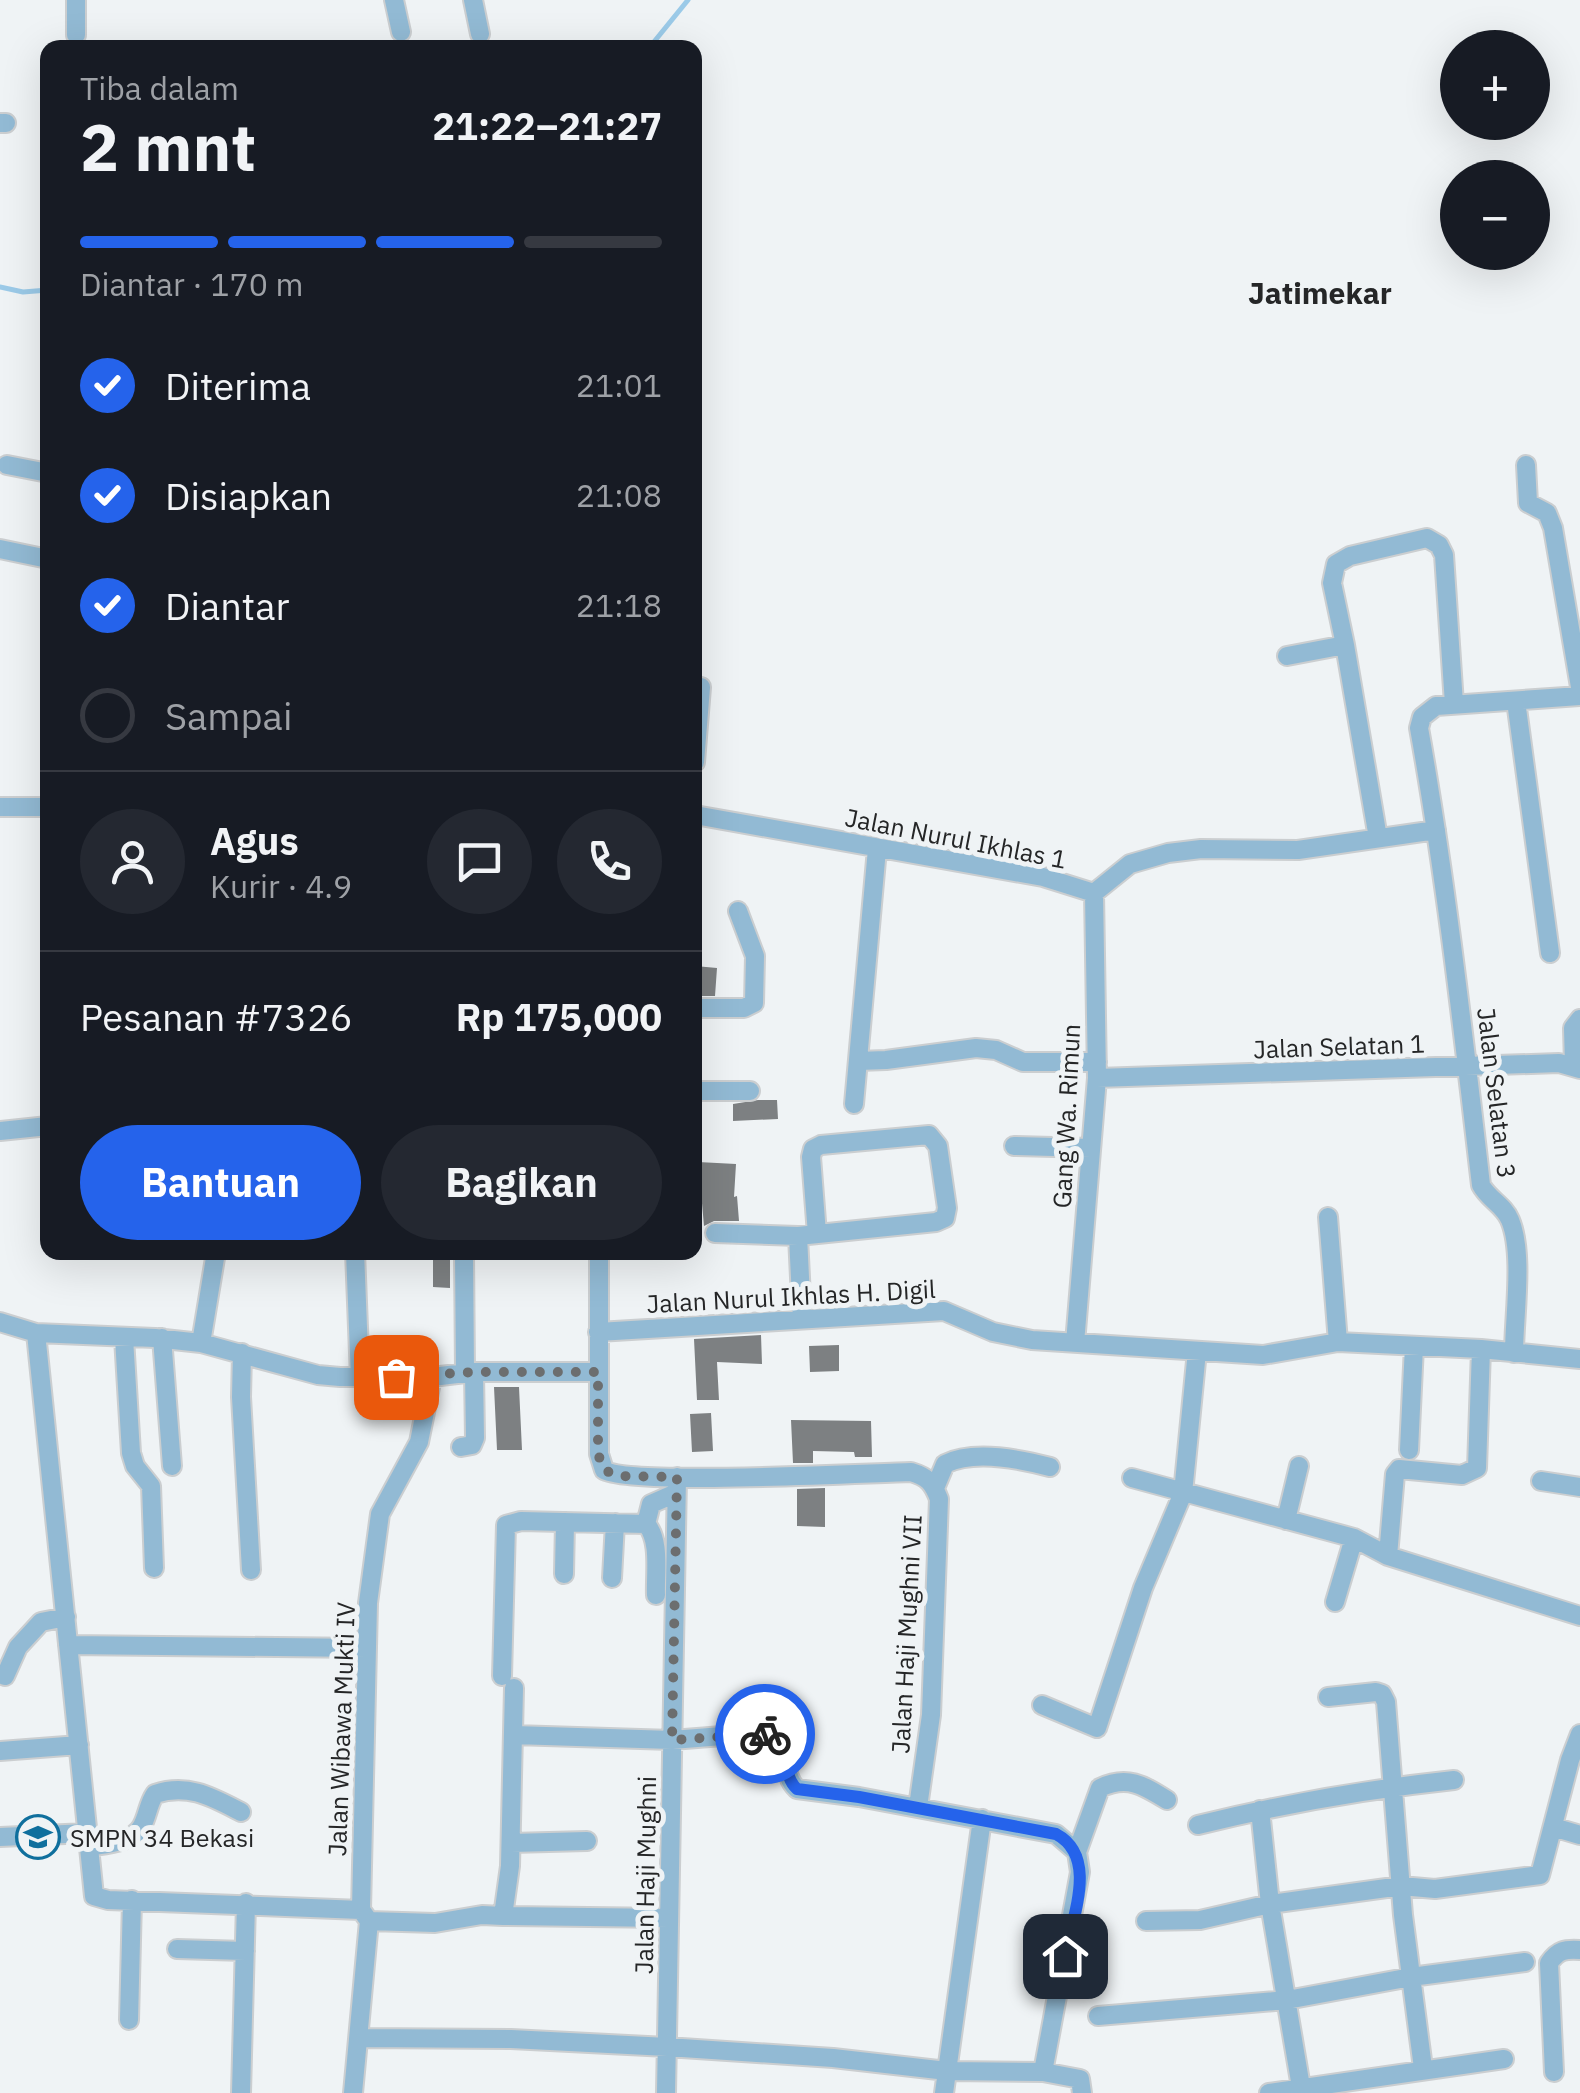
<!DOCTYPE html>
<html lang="id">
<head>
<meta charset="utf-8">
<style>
	body { margin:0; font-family:"IBM Plex Sans",sans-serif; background:#242831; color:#f1f3f6; height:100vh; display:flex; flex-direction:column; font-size:38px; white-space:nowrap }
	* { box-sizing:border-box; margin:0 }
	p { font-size:32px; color:#9ea1a6 }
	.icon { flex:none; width:55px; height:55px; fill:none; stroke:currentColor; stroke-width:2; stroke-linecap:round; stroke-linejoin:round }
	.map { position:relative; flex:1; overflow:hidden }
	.sheet { position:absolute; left:40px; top:40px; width:662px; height:1220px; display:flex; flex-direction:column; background:#171b24; border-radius:20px; box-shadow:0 10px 40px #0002 }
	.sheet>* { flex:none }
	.tools { position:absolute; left:1440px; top:30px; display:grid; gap:20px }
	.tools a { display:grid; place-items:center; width:110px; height:110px; border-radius:50%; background:#171b24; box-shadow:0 10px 40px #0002; font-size:50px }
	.pin { position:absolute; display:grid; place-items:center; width:85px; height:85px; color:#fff; margin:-42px; border-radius:20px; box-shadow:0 5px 15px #0006 }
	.courier { position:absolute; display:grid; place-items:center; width:100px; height:100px; margin:-50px; border:8px solid #2563eb; border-radius:50%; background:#fff; color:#222; box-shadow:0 2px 12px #0007 }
	.summary em { font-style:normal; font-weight:700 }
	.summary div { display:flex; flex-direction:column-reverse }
	.summary { display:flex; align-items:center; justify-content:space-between; height:170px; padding:0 40px }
	h1 { font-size:65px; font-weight:700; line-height:75px }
	.bar { display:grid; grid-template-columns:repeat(4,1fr); gap:15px 10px; align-content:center; height:120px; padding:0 40px }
	.bar i { height:12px; border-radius:8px; background:#363941 }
	.bar .current { background:#2563eb }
	.bar p { grid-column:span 4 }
	.line { display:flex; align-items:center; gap:25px; padding:0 40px; border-top:2px solid #363941 }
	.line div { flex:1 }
	.round { display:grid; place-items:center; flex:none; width:105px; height:105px; border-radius:52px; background:#242831 }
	ol { padding:0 40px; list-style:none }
	li { display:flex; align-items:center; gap:30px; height:110px }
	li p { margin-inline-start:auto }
	li .icon { padding:10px; border-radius:50%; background:#2563eb; color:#fff; stroke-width:4 }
	li:last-child { color:#9ea1a6 }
	li i { width:55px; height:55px; border:5px solid #363941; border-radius:50% }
	.primary-button { display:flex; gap:20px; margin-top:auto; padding:20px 40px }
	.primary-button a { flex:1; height:115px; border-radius:60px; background:#2563eb; color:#fff; font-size:40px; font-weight:700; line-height:115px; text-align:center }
	.primary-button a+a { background:#242831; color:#f1f3f6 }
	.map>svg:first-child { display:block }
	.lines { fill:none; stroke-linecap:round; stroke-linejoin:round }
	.stream { stroke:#9bcae8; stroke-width:5 }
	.building { fill:#7d8082 }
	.minor-casing { stroke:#cbced0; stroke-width:22 }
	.minor { stroke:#92bad4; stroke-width:18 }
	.done { stroke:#6c6e6f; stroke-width:10; stroke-dasharray:0 18 }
	.route { stroke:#2563eb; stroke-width:12 }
	.labels { text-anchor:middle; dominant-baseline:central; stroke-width:10; stroke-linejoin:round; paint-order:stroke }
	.street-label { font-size:25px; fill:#252627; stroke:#eff3f5 }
	.poi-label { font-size:25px; fill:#252627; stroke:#eff3f5; text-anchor:start }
	.quarter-label { font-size:30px; font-weight:bold; fill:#252627; stroke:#eff3f5 }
</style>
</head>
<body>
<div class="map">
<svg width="1580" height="2093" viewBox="0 0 1580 2093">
	<rect width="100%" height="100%" fill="#eff3f5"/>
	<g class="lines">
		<path class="stream" d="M649 48 688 0
			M0 287 23 292 48 290"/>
	</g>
	<path class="building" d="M695 966 717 968 715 996H695Z
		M758 1100H777L778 1119 733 1121V1104Z
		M698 1162 736 1164 734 1197 737 1196 739 1221H714L704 1226 701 1192H697Z
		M433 1252H450V1288L433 1287Z
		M761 1335 762 1364 717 1362 719 1400H697L694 1339Z
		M839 1345V1371L810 1372 809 1346Z
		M494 1387H519L522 1450H497Z
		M711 1413 713 1451 692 1452 690 1414Z
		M791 1420 871 1421 872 1457H855L854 1452 813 1451V1463H793Z
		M825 1488V1527L797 1526V1489Z"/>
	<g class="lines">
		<g class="minor-casing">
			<path id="minor" d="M76 0V35
				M394 0 401 32
				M473 0 480 34
				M0 123H6
				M7 465 48 473
				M1526 465 1528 503 1547 513 1553 528 1580 687
				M0 549 48 559
				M1345 645 1378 838
				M1287 656 1345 645 1332 583 1336 564 1350 556 1427 538 1439 545 1444 555 1454 704
				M1516 701 1550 953
				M695 762 701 687
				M0 807H48
				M695 815 1043 877 1094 893 1130 864 1168 853 1201 849 1298 850 1436 830
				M695 1008H744L754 1003 755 956 738 911
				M858 1061 886 1060 976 1048 996 1050 1023 1062H1097
				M1574 1065 1573 1028 1580 1019
				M1097 1078 1559 1063 1580 1069
				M695 1091H750
				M854 1104 877 849
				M0 1131 48 1126
				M1014 1146 1091 1148
				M1328 1217 1338 1342
				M715 1233 798 1236
				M355 1252 360 1378
				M464 1252 465 1372
				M599 1252V1454L604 1470C629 1486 865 1473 911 1472 928 1477 933 1483 939 1499L931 1715 918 1807
				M802 1319 798 1236 936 1222 945 1218 947 1208 938 1146 929 1135 821 1145 813 1149 811 1157 817 1234
				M0 1322 36 1333 155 1338 201 1343 318 1375 340 1377H432L474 1372H597
				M598 1332 944 1311 993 1332 1032 1340 1263 1355 1338 1342 1481 1349 1580 1359
				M36 1333 94 1896 108 1900 361 1910
				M124 1338 131 1453 135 1466 151 1486 154 1568
				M162 1338 172 1466
				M201 1343 216 1252
				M1075 1343 1097 1078 1094 893
				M242 1353 241 1397 251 1570
				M1514 1353C1514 1317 1524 1253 1510 1220 1504 1205 1488 1199 1481 1185 1463 1032 1446 879 1419 728L1422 717 1436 706 1580 696
				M461 1447 472 1445 475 1438 474 1372
				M1409 1450 1414 1346
				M1132 1478 1354 1538 1388 1556 1580 1616
				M1541 1481 1580 1487
				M935 1488 945 1464C973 1450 1020 1459 1050 1467
				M1286 1520 1299 1466
				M646 1524 651 1504 676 1493
				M1388 1556 1395 1474 1399 1469 1462 1475 1477 1468 1481 1349
				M564 1574 565 1522
				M612 1578 615 1523
				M1335 1602 1354 1538
				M68 1645 366 1648
				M5 1676 18 1647 41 1622 66 1617
				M502 1676 506 1525 521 1521 646 1524C661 1540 655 1574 656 1595
				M1328 1697 1376 1692 1382 1694 1386 1702 1403 1915 1423 2068
				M1042 1705 1097 1728 1143 1588 1183 1493 1197 1351
				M514 1735 672 1740 760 1733C799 1742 776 1769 797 1789L859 1797 1056 1834 1077 1852 1080 1872 1043 2072
				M0 1751 79 1745
				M1260 1810 1270 1904 1302 2093
				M1198 1825C1283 1804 1368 1789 1454 1780
				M1553 1827 1580 1835
				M0 1837 87 1833
				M511 1843 587 1841
				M88 1847C105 1844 133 1843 142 1826 148 1815 148 1804 155 1794 188 1783 212 1797 241 1812
				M1077 1852 1100 1788C1127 1775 1143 1785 1167 1800
				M503 1916 669 1918
				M369 1921 435 1923 482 1915 503 1916 510 1866 514 1688
				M1146 1921 1200 1920 1270 1904 1401 1886 1435 1889 1540 1875 1570 1760 1580 1734
				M177 1949 245 1951
				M1098 2016 1287 2000 1411 1977 1525 1962
				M129 2020 132 1900
				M359 2038 511 2039 667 2047 833 2058 947 2071 1043 2072 1080 2079 1082 2093
				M1554 2072 1549 1963C1558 1950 1565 1949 1580 1950
				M241 2093 246 1903
				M353 2093 369 1921 361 1910 368 1603 380 1514 419 1442 432 1377
				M666 2093 677 1477
				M944 2093 982 1819
				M1269 2093 1504 2059"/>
		</g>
		<use href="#minor" class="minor"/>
	</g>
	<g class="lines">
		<path class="done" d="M396 1377 474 1372H598V1454L604 1470 618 1476 677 1477 672 1740 765 1734"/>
		<path class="route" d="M765 1734C794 1741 779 1773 797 1789L859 1797 1056 1834C1099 1857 1072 1917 1065 1956"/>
	</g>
	<defs>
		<g id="school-ring" transform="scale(2.25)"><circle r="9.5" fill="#eff3f5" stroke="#0f6f9d" stroke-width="1.5"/><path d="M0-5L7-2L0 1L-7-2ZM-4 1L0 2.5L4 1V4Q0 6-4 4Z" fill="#0f6f9d"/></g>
	</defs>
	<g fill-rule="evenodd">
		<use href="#school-ring" x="38" y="1837"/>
	</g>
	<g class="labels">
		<g class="street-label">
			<text transform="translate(956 838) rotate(11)">Jalan Nurul Ikhlas 1</text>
			<text transform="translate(1339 1046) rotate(-2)">Jalan Selatan 1</text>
			<text transform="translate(1497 1093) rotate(83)">Jalan Selatan 3</text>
			<text transform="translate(1066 1116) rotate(-87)">Gang Wa. Rimun</text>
			<text transform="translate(791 1296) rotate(-3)">Jalan Nurul Ikhlas H. Digil</text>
			<text transform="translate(906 1634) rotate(-87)">Jalan Haji Mughni VII</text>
			<text transform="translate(341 1729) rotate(-88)">Jalan Wibawa Mukti IV</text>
			<text transform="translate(645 1875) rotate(-89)">Jalan Haji Mughni</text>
		</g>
		<g class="poi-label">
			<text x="70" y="1837">SMPN 34 Bekasi</text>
		</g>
		<g class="quarter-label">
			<text x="1320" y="292">Jatimekar</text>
		</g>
	</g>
</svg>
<div class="tools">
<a>+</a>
<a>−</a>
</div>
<div class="pin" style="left:396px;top:1377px;background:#ea580c"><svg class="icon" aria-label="bag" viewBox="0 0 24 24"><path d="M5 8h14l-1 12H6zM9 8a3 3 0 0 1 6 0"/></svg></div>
<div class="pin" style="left:1065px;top:1956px;background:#1f2937"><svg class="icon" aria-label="home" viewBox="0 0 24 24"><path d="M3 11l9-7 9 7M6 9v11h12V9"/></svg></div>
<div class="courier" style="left:765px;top:1734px"><svg class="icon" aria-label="bike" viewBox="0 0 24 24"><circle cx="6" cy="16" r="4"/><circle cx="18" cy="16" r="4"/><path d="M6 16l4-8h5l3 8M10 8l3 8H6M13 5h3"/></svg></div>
<section class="sheet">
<div class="summary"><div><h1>2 mnt</h1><p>Tiba dalam</p></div><em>21:22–21:27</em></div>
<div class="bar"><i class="current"></i><i class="current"></i><i class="current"></i><i></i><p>Diantar · 170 m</p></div>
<ol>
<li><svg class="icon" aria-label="check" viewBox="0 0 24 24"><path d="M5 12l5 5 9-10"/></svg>Diterima<p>21:01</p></li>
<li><svg class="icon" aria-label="check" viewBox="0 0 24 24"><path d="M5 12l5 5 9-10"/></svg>Disiapkan<p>21:08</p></li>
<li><svg class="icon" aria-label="check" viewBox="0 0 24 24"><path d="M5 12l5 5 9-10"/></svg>Diantar<p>21:18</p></li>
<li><i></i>Sampai</li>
</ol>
<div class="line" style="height:180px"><a class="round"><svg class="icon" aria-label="person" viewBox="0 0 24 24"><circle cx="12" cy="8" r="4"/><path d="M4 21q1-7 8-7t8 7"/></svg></a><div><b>Agus</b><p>Kurir · 4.9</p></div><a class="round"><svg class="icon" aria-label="chat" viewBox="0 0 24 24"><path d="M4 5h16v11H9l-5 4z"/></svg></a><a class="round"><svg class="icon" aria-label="phone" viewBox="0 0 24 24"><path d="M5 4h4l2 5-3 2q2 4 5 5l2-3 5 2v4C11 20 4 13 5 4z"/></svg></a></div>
<div class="line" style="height:130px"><div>Pesanan #7326</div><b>Rp 175,000</b></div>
<div class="primary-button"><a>Bantuan</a><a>Bagikan</a></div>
</section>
</div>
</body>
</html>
